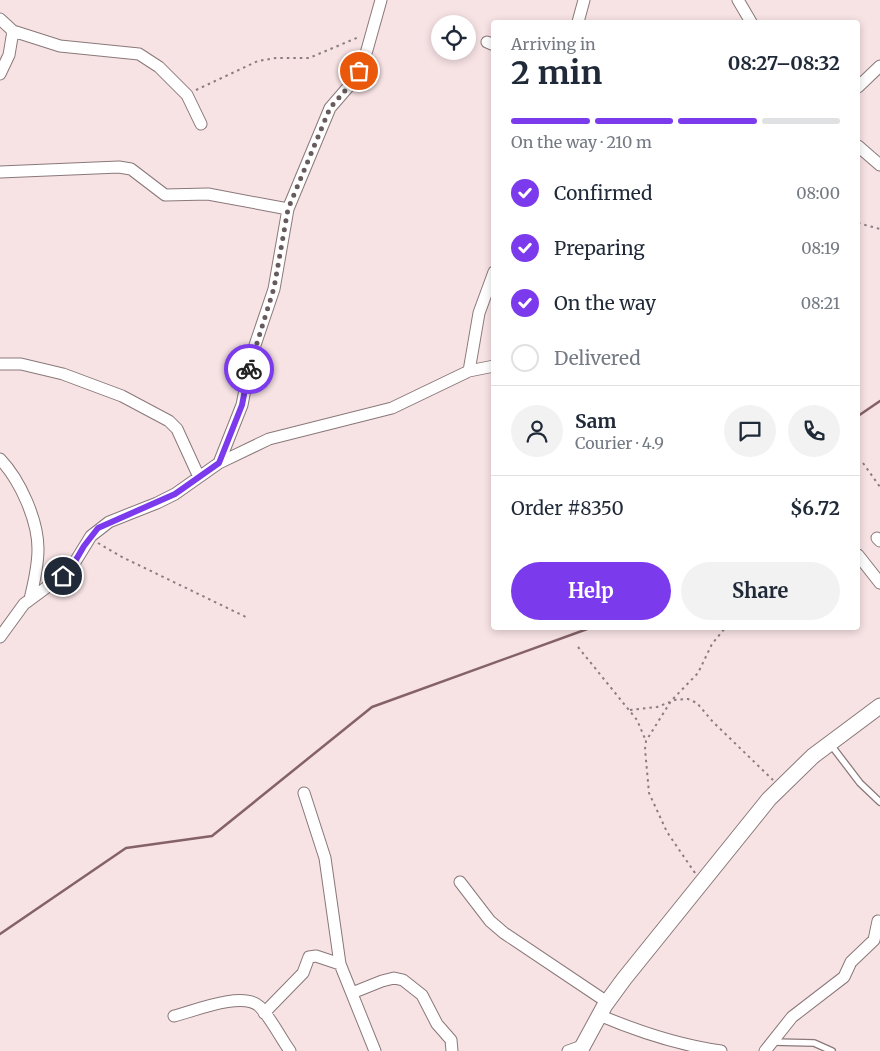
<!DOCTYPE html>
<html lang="en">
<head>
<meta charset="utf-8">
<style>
	body { margin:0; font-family:Merriweather,serif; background:#f2f2f3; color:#1f2937; height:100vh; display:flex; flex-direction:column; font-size:19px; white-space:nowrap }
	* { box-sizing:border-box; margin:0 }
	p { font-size:16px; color:#747a83 }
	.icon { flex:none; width:28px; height:28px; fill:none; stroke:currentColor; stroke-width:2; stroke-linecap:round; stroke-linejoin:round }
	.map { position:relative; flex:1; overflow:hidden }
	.panel { position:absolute; left:491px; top:20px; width:369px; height:610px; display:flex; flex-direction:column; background:#fff; border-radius:5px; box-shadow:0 2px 8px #0003 }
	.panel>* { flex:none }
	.tools { position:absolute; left:431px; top:15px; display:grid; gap:10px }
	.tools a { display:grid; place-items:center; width:45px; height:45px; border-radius:50%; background:#fff; box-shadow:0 2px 8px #0003; font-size:25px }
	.pin { position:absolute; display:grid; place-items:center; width:42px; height:42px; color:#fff; margin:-21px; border:2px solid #fff; border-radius:50%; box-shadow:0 1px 5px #0007 }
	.courier { position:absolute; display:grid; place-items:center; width:50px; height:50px; margin:-25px; border:4px solid #7c3aed; border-radius:50%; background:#fff; color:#222; box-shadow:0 1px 6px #0007 }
	.summary em { font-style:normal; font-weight:700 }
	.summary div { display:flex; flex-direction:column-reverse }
	.summary { display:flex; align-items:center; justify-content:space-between; height:85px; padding:0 20px }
	h1 { font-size:32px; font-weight:700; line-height:38px }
	.bar { display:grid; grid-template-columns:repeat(4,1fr); gap:8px 5px; align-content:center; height:60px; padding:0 20px }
	.bar i { height:6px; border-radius:4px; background:#e0e1e3 }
	.bar .current { background:#7c3aed }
	.bar p { grid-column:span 4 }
	.line { display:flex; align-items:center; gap:12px; padding:0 20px; border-top:1px solid #e0e1e3 }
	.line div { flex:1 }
	.round { display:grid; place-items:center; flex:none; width:52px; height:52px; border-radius:26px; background:#f2f2f3 }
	ol { padding:0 20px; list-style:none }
	li { display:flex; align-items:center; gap:15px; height:55px }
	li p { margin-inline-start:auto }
	li .icon { padding:5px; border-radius:50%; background:#7c3aed; color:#fff; stroke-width:4 }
	li:last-child { color:#747a83 }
	li i { width:28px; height:28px; border:2px solid #e0e1e3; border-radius:50% }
	.cta { display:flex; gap:10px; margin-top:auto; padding:10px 20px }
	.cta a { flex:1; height:58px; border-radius:30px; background:#7c3aed; color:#fff; font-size:20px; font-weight:700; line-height:58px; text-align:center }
	.cta a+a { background:#f2f2f3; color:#1f2937 }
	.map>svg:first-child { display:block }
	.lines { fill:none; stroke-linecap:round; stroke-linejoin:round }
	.stream { stroke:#846266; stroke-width:2.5 }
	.lane-casing { stroke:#8a787a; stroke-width:8 }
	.street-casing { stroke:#8a787a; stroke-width:13 }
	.secondary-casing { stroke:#8a787a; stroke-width:17 }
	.path { stroke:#8b7d7f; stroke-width:2; stroke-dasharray:2.5 4; stroke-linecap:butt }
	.lane { stroke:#fff; stroke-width:5.5 }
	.street { stroke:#fff; stroke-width:11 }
	.secondary { stroke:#fff; stroke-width:15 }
	.done { stroke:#675b5c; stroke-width:5; stroke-dasharray:0 9 }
	.route { stroke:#7c3aed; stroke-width:6 }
</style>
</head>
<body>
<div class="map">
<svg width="880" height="1051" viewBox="0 0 880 1051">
	<rect width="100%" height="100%" fill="#f7e2e4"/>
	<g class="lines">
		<path class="stream" d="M858 416 880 401
			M0 934 126 848 212 836 372 707 590 628"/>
		<g class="lane-casing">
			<path id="lane" d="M831 745 860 783 880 802
				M773 1042 814 1043 832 1051"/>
		</g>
		<g class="street-casing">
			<path id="street" d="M738 0 751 22
				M0 19 13 31 9 55 0 74
				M578 22 584 0
				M13 31 60 46 139 54 159 67 187 95 201 124
				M487 42 494 45
				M858 87 880 66
				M858 146 880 165
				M0 172 119 167 131 169 165 195 208 194 288 209
				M0 364H21L63 374 122 396 169 421 177 429 199 477
				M469 371 479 313 494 272
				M0 459C20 480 38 520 38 549 38 565 34 583 30 599
				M219 463 242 405 252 354 274 289 288 209 330 108 349 86 359 71 367 50 381 0
				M877 538 880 541
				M858 555 880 583
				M0 637 24 604 70 570 91 536 109 522 157 503 175 494 219 463 269 439 392 408 469 371 494 366
				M304 793 325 858 340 964 375 1051
				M460 882 490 921 504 933 607 1002
				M352 993 382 981 394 978 403 980 422 995 437 1024 451 1040 452 1051
				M264 1013 303 973 309 957 316 956 340 964
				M599 1015C639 1032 678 1045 721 1051
				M174 1016C194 1011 242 991 259 1006 271 1018 280 1037 290 1051
				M568 1051 582 1046
				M765 1051 792 1017 844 977 851 962 874 940 878 921"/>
		</g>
		<g class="secondary-casing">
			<path id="secondary" d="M580 1051 605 1005 624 979 769 799 813 756 880 706"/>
		</g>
		<path class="path" d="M196 90 258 61 276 58H309L359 37
			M858 223 880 229
			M863 463 880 487
			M98 543 122 557 248 618
			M578 647 637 720 646 741
			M674 700 688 699 697 703 713 722 773 780
			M630 710 657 707 670 702
			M695 873 667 832 649 793 645 749 646 741 671 701 698 673 712 644 725 628"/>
		<use href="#lane" class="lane"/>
		<use href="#street" class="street"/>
		<use href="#secondary" class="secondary"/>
	</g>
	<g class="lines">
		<path class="done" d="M249 369 274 288 288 209 330 108 349 86 359 71"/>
		<path class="route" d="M63 576 70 570 84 546 98 528 175 494 219 463 242 405 249 369"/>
	</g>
</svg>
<div class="tools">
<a><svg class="icon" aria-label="locate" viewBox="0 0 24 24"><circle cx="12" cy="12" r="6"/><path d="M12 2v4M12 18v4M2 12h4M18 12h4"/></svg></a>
</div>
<div class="pin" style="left:359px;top:71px;background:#ea580c"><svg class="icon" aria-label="bag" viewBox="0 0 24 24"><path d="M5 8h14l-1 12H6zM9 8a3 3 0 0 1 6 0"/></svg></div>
<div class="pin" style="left:63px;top:576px;background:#1f2937"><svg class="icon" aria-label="home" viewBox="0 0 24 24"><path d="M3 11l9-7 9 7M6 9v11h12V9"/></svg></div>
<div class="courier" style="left:249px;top:369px"><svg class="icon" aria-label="bike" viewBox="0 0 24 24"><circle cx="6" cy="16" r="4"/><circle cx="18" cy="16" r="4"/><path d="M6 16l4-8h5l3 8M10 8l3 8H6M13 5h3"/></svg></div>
<section class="panel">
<div class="summary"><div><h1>2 min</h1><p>Arriving in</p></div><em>08:27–08:32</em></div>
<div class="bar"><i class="current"></i><i class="current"></i><i class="current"></i><i></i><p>On the way · 210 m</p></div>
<ol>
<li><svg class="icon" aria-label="check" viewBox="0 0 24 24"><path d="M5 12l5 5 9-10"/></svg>Confirmed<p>08:00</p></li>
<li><svg class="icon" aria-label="check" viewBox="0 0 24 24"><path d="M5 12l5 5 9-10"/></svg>Preparing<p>08:19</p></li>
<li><svg class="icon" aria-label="check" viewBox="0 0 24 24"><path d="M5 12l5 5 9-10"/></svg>On the way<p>08:21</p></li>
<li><i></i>Delivered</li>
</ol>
<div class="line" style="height:90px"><a class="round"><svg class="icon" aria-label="person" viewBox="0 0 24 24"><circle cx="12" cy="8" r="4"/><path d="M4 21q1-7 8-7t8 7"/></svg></a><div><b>Sam</b><p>Courier · 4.9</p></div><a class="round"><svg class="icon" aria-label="chat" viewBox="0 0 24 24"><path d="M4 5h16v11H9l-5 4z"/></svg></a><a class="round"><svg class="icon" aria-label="phone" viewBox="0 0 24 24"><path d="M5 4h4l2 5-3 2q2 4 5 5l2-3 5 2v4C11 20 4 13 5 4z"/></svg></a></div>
<div class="line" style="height:65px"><div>Order #8350</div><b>$6.72</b></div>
<div class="cta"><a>Help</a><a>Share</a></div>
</section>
</div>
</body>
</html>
